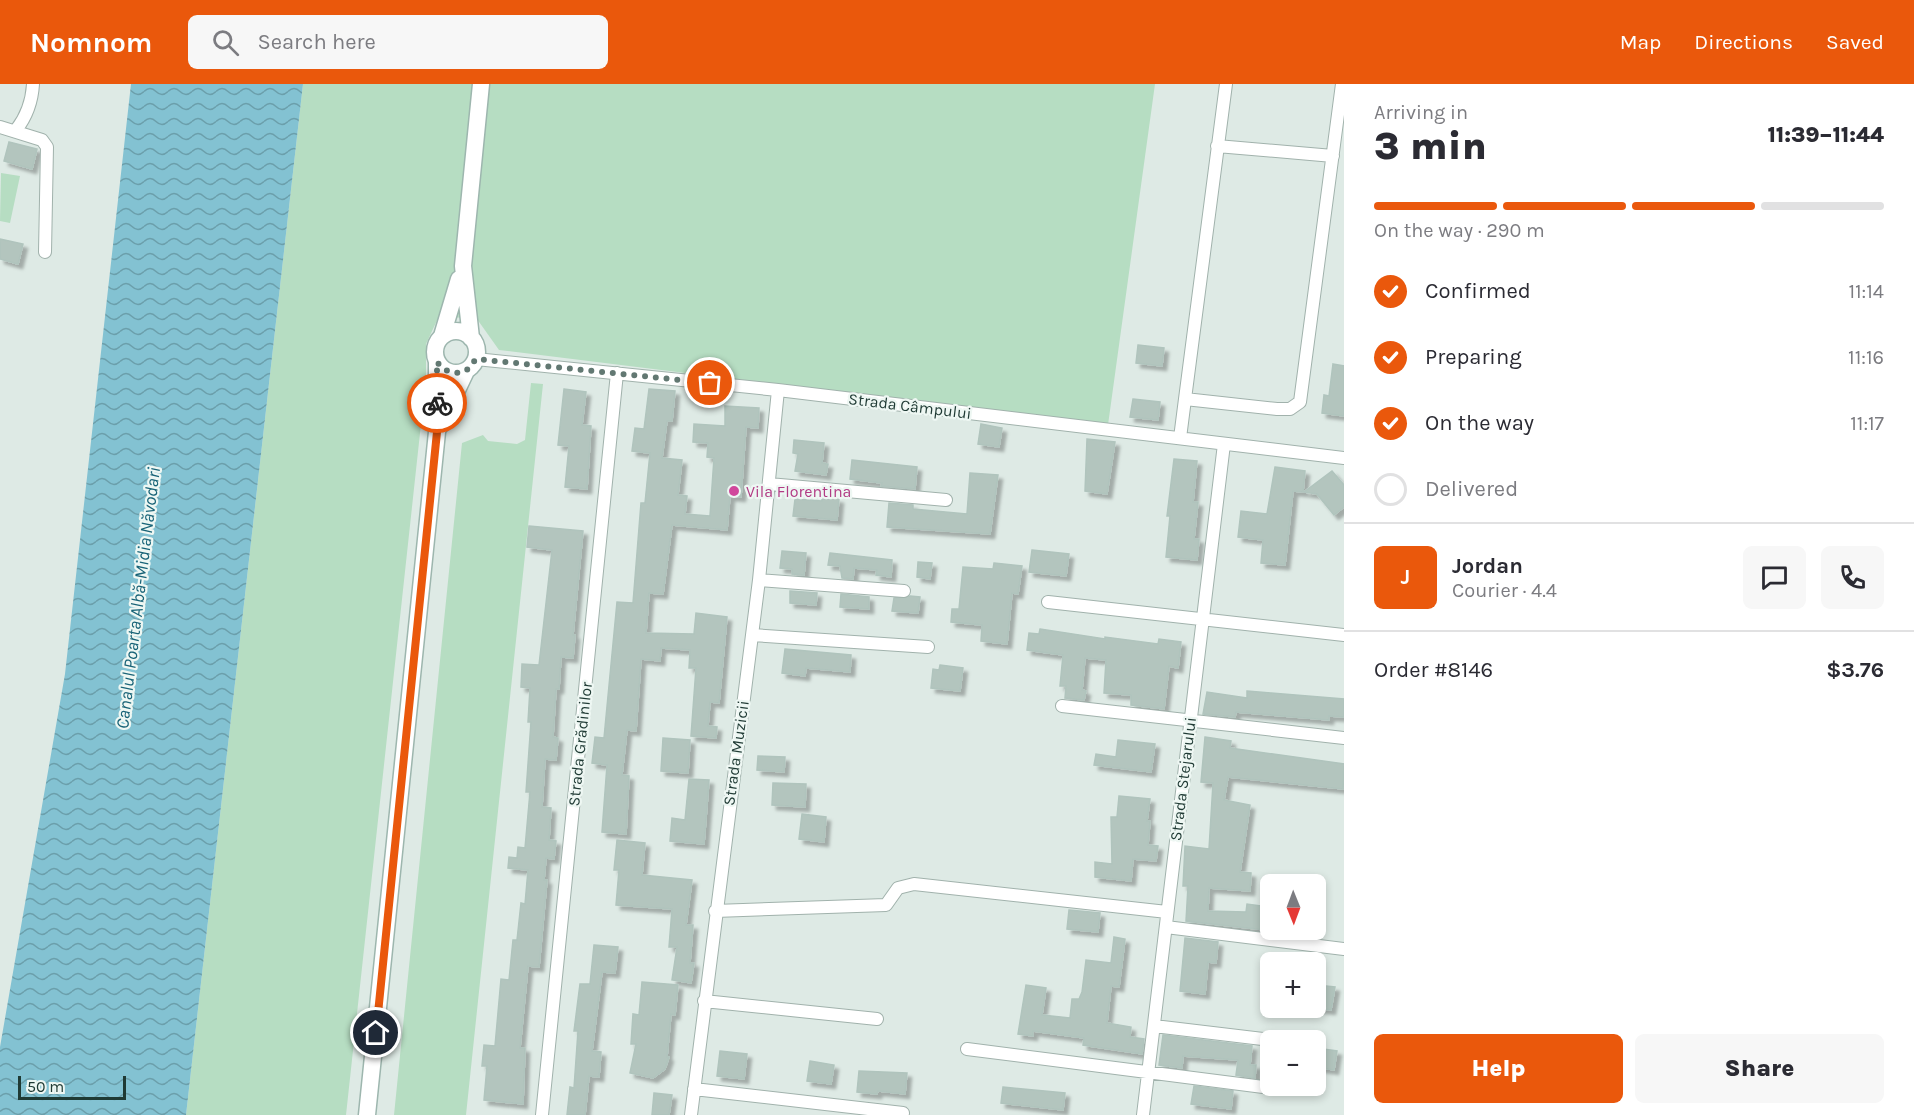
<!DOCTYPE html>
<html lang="en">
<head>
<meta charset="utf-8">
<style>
	body { margin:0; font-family:Karla,sans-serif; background:#f7f7f7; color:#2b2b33; height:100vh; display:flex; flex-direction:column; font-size:22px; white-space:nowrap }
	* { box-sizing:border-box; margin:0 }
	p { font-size:20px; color:#7c7c81 }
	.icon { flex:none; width:33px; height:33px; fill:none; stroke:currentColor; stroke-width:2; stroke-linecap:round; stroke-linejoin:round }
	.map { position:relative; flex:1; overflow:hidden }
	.sheet { display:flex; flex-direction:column; background:#fff; width:570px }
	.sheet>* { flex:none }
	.needle { width:39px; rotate:179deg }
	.buttons { position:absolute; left:1260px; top:790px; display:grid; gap:12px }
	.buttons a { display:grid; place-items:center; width:66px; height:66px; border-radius:9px; background:#fff; box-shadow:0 3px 9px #0003; font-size:30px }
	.scale { position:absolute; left:18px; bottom:15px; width:108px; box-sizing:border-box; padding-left:6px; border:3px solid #1f3a34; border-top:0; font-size:16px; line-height:21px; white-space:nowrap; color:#1f3a34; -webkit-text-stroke:4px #eef7f3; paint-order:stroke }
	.pin { position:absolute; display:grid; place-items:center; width:51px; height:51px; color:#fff; margin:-26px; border:3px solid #fff; border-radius:50%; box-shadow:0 2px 6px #0007 }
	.courier { position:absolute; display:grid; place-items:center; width:60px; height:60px; margin:-30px; border:4px solid #ea580c; border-radius:50%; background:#fff; color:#222; box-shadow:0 2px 8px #0007 }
	.headline em { font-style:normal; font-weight:800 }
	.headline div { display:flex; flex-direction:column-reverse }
	.headline { display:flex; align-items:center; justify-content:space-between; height:102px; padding:0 30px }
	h1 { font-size:39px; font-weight:800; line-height:45px }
	.bar { display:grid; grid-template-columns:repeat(4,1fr); gap:9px 6px; align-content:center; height:72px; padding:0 30px }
	.bar i { height:8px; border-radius:4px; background:#e1e1e2 }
	.bar .selected { background:#ea580c }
	.bar p { grid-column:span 4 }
	.line { display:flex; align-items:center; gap:15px; padding:0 30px; border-top:2px solid #e1e1e2 }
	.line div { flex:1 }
	.round { display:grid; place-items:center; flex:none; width:63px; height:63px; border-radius:9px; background:#f7f7f7 }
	ol { padding:0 30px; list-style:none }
	li { display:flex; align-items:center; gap:18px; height:66px }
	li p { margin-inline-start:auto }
	li .icon { padding:6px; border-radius:50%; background:#ea580c; color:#fff; stroke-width:4 }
	li:last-child { color:#7c7c81 }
	li i { width:33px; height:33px; border:3px solid #e1e1e2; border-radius:50% }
	.primary-button { display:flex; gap:12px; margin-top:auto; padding:12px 30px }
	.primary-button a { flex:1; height:69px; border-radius:9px; background:#ea580c; color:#fff; font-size:24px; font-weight:800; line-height:69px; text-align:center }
	.primary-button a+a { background:#f7f7f7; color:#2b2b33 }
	header { display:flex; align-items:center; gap:36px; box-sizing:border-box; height:84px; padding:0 30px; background:#ea580c; color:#fff }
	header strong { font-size:28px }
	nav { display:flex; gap:33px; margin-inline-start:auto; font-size:21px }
	.search { width:420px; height:54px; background:#f7f7f7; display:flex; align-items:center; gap:15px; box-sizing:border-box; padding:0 21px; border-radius:9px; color:#7c7c81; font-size:22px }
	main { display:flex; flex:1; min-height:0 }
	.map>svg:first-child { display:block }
	.green { fill:#b6ddc2 }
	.water { fill:url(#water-waves) }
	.building { fill:#b3c5be; stroke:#b0c4bd; stroke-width:1.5; filter:url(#shadow) }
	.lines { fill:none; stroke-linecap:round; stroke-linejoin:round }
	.minor-casing { stroke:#a1b2ac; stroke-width:14 }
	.secondary-casing { stroke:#9db6ae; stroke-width:19 }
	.minor { stroke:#fff; stroke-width:12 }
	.secondary { stroke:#fff; stroke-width:16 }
	.done { stroke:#627872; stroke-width:6; stroke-dasharray:0 10.8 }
	.route { stroke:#ea580c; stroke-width:8 }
	.hotel-dot { fill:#d1479c; stroke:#eef7f3; stroke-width:2 }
	.labels { text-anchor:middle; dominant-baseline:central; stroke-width:4.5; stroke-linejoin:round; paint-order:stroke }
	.street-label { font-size:16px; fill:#1f3a34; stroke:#eef7f3 }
	.hotel-label { font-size:16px; fill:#b23c85; stroke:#eef7f3; text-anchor:start }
	.water-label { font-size:18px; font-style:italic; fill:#186377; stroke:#eef7f3 }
</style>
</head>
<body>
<header>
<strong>Nomnom</strong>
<div class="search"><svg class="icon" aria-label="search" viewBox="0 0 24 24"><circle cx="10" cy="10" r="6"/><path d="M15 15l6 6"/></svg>Search here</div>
<nav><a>Map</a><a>Directions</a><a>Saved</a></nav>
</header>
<main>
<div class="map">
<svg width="1344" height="1031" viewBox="0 0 1344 1031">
	<defs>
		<pattern id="water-waves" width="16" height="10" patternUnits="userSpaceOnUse" patternTransform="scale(1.5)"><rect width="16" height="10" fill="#83c2d2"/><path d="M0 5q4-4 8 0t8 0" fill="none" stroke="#6b9fab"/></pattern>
		<filter id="shadow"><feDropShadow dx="4.5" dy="4.5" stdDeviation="1.5" flood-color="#0004"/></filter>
	</defs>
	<rect width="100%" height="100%" fill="#deeae5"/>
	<path class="green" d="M303 0H1155L1108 341 499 266 477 235 439 232 426 260V294L346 1031H186Z
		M1 89 20 92 10 139 0 137Z
		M531 299 543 300 466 1031H394L462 359 483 351 488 357 517 360 525 356Z"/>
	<path class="water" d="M131 0H303L186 1031H0V963L65 590Z"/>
	<path class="building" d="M9 58 37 65 32 85 4 77Z
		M0 155 23 160 18 180 0 175Z
		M1138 261 1164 264 1162 282 1136 279Z
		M1333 280 1344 282V332L1322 329 1324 311 1329 312Z
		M564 305 586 308 582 341 591 342 587 405 565 403 569 362 558 361Z
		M649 305 675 307 672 337H667L662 374 682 376 678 411 687 412 685 430 710 432 714 374 707 373 708 359 693 358 694 340 725 342V322L759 324 758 344 746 343 741 413 730 412 727 446 672 441 663 510 649 509 646 549 694 550 696 529 727 533 719 619 710 618 708 642 717 643 716 654 691 652 696 584H689L690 566 661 564 660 577 641 575 636 647 627 646 622 691 629 692 626 750 602 748 607 681 592 679 595 653 604 654 617 518 633 519 641 419H645L650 369 632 367 635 344 644 345Z
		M1133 315 1160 318 1158 336 1130 333Z
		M981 340 1002 344 999 363 978 360Z
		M1087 355 1115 358 1107 410 1085 407Z
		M794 356 824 359 822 379 828 380 826 391 795 387 798 370 793 369Z
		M1174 375 1197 377 1193 418H1198L1194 455H1199L1197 476 1166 473 1170 432H1167Z
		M852 376 917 383 915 405 881 402 882 399 850 395Z
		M1275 383 1305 387 1303 408 1293 407 1285 481 1261 479 1263 456 1238 453 1241 427 1267 430Z
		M1332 387 1344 401V423L1334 431 1317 410 1304 408Z
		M970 389 998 391 990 450 887 443 889 419 913 421V425L967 430Z
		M822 413 839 415 837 436 793 432 795 415 822 417Z
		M529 442 583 447 573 551H575L573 574 561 573 559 605H556L553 653 558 654 556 676 545 675 542 723 551 724 549 756 556 757 554 775 546 774 544 796H547L539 883 528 882 520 964H525L523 1020 484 1016 487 982H482L484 961 495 962 501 895 509 896 513 856H517L521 819 525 820 528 786 508 784 509 773 517 774 518 763 525 764 530 708H526L531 638H528L530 604 521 603 522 580 539 581 552 466 527 463Z
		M1032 466 1069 470 1066 492 1029 488Z
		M782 467 806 469 804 491 792 490V485L780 484Z
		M830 469 892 476 891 493 876 491 877 486 854 484 853 495 842 494 840 482 828 481Z
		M918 478 932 479 930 495 917 493Z
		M994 479 1022 482 1018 510 1012 509 1007 560 981 557 982 541 951 538 952 525H959L963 483 993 485Z
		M790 507 817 509 816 521 790 519Z
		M841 510 869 513V525L840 523Z
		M910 512 920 513 918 529 892 527 894 514Z
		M1040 545 1105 555V553L1158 560 1159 555 1181 558 1178 584 1169 582 1164 625 1131 621V611L1104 609 1106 576 1085 574 1082 606 1086 607 1084 616 1065 614 1066 602H1060L1063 571 1027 566 1029 549 1039 550Z
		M785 565 851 571 850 588 806 584 805 592 782 589Z
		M940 581 963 584 960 607 931 604 933 585 939 586Z
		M1247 607 1344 615V633L1329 632V636L1236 628 1235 633 1203 630 1207 608 1247 614Z
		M1205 653 1231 657 1230 664 1344 680 1343 705 1228 693 1224 716 1250 721 1240 788 1251 789 1250 807 1209 804 1208 827 1246 828 1247 820 1268 823 1265 846 1186 837 1188 802H1183L1185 762 1209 765 1213 699 1201 698Z
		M663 654 690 656 688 689 661 687Z
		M1118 656 1155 660 1151 688 1094 681 1096 670 1116 673Z
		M758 672 785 673 784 688 757 686Z
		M689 695 709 696 704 760 670 757 672 734 685 736Z
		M773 699 806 700 805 723 772 721Z
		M1119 712 1150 715 1147 737H1150L1148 761 1158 762 1156 777 1133 775 1131 797 1095 793V778L1112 780 1111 733H1117Z
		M802 730 826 733 824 758 799 755Z
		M617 756 645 759 642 791 692 796 686 841H693L690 879H694L691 899 672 896 677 863H669L672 825 616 821 619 786H614Z
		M1069 826 1100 829 1098 848 1067 845Z
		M1114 853 1125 855 1119 903 1111 902 1107 939 1131 943 1130 953 1144 955 1142 970 1083 961 1084 954 1033 947V952L1018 950 1026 901 1046 904 1042 931 1070 934 1072 915H1079L1082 908 1086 876 1111 879Z
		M1185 854 1218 858 1216 879 1208 878 1205 910 1180 907Z
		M594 861 618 863 615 889 602 888 592 967 601 968 599 993 589 992 585 1031H567L570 1003 574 1004 578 947H574L580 900H590Z
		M642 898 678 901 675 931 671 930 667 973H669L665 985 653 994 630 989 636 960H631L633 930 639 931Z
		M1316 901 1335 903 1331 926 1316 924Z
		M1163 951 1252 962 1250 981H1256L1255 994 1236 991 1238 976 1183 972 1182 984 1159 981Z
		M1316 964 1337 967 1334 986 1316 983Z
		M720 967 747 970 744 995 717 992Z
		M810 977 834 981 831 1000 807 997Z
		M859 987 907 989 905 1010 878 1007 877 1010 857 1008Z
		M1194 1002 1233 1007 1231 1025 1191 1020Z
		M1003 1003 1065 1009 1063 1026 1001 1019Z
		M654 1009 672 1011 669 1031H652Z"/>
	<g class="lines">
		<g class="minor-casing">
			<path id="minor" d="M0 43 42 56 47 63 45 168
				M16 46C27 32 32 18 33 0
				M1217 62 1333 72
				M476 275 778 306 1344 374
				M1185 315 1226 0
				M1180 354 1185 315 1277 325H1290L1300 318 1342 0
				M769 400 946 416
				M759 496 904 507
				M1048 518 1344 551
				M752 551 928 563
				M1062 622 1344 654
				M715 827 886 821 898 804 914 800 1167 828
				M1166 843 1344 865
				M704 917 877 935
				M1154 942 1279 957
				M967 965 1271 1004
				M694 1005 903 1029
				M542 1031 617 289
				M691 1031 759 496 778 306
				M1143 1031 1224 360"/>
		</g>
		<g class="secondary-casing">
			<path id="secondary" d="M435 268a21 21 0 1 1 42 0a21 21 0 1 1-42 0Z
				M442 252 459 195
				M471 254 463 182 481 0
				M440 342 466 287
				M367 1031 437 348V278"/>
		</g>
		<use href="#minor" class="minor"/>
		<use href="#secondary" class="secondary"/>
	</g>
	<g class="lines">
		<path class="done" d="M437 319V278C445 288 454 291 466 287L476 275 710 299"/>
		<path class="route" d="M376 949 437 348V319"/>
	</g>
	<circle class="hotel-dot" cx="734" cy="407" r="6"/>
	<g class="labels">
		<g class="street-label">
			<text transform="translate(910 322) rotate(7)">Strada Câmpului</text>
			<text transform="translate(580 660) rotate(-84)">Strada Grădinilor</text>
			<text transform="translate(736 669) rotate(-82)">Strada Muzicii</text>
			<text transform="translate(1183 695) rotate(-83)">Strada Stejarului</text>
		</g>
		<g class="hotel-label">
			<text x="746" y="407">Vila Florentina</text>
		</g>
		<g class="water-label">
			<text transform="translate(138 514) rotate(-83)">Canalul Poarta Albă-Midia Năvodari</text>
		</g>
	</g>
</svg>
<div class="buttons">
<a><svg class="needle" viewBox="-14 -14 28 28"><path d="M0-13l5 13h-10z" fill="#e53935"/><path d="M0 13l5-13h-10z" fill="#7c7c81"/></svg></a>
<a>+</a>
<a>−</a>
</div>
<div class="scale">50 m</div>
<div class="pin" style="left:710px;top:299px;background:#ea580c"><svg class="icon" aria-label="bag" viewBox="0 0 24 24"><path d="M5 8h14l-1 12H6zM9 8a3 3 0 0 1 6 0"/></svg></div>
<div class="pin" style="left:376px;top:949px;background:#1f2937"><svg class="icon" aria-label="home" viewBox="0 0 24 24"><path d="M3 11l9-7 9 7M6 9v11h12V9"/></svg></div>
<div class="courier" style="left:437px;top:319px"><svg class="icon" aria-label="bike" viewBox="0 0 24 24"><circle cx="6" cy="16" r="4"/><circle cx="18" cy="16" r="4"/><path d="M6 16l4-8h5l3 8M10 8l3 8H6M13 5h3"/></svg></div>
</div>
<section class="sheet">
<div class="headline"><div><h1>3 min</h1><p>Arriving in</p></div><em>11:39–11:44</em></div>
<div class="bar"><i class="selected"></i><i class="selected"></i><i class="selected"></i><i></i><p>On the way · 290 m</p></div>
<ol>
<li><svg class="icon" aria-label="check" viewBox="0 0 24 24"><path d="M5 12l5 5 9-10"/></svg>Confirmed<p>11:14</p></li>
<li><svg class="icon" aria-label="check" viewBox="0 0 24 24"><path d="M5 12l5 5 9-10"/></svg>Preparing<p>11:16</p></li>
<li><svg class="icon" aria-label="check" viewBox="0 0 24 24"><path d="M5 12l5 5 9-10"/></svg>On the way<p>11:17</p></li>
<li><i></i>Delivered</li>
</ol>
<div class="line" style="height:108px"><b class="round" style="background:#ea580c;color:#fff">J</b><div><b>Jordan</b><p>Courier · 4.4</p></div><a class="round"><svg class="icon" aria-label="chat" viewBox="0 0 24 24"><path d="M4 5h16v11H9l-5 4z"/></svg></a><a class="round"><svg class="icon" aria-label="phone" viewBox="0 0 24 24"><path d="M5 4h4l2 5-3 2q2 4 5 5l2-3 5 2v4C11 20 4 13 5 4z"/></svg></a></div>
<div class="line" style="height:78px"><div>Order #8146</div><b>$3.76</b></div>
<div class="primary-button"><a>Help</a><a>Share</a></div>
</section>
</main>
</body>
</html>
